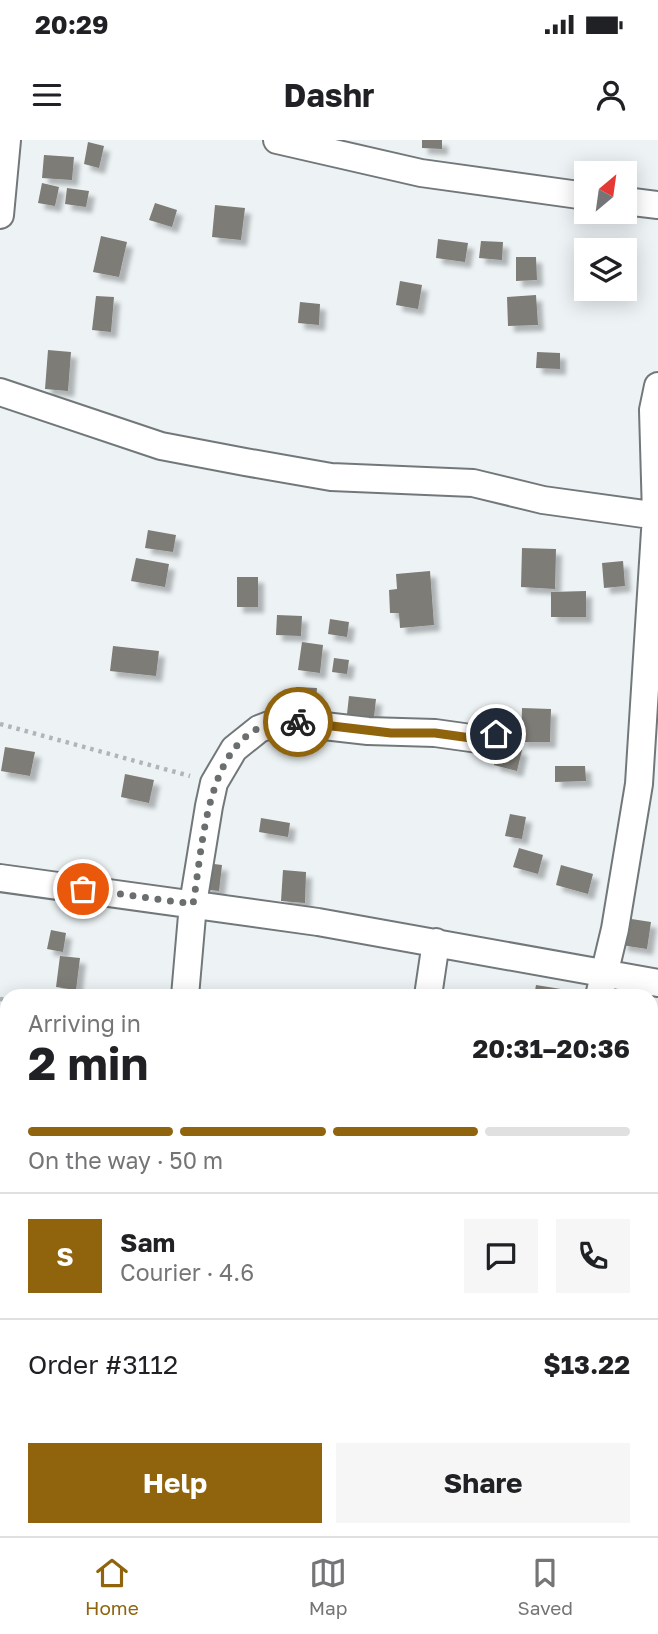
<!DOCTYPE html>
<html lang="en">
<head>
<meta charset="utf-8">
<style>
	body { margin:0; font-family:"Golos Text",sans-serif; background:#f6f6f6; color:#202124; height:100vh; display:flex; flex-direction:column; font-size:26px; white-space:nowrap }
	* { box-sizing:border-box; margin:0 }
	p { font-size:23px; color:#757577 }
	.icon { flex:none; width:38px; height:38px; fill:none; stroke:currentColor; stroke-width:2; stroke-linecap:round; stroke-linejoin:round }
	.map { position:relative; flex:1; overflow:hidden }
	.panel { position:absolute; left:0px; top:849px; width:658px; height:548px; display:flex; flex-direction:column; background:#fff; border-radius:21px 21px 0 0; box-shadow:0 4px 18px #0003 }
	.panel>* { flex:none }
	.needle { width:46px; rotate:29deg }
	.buttons { position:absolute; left:574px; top:21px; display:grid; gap:14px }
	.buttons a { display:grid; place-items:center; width:63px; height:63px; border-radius:0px; background:#fff; box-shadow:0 4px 18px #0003; font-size:35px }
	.pin { position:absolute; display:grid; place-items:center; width:60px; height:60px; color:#fff; margin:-30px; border:4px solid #fff; border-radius:50%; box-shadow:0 2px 7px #0007 }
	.courier { position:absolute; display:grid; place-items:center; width:70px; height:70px; margin:-35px; border:5px solid #90630d; border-radius:50%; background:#fff; color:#222; box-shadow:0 2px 9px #0007 }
	.headline em { font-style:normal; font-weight:700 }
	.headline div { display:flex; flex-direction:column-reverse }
	.headline { display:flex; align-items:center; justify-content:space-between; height:119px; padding:0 28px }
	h1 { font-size:46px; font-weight:700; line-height:52px }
	.bar { display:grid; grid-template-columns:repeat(4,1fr); gap:10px 7px; align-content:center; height:84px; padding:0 28px }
	.bar i { height:9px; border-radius:5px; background:#e0e0e0 }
	.bar .current { background:#90630d }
	.bar p { grid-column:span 4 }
	.line { display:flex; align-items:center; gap:18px; padding:0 28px; border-top:2px solid #e0e0e0 }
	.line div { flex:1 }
	.round { display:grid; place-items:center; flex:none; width:74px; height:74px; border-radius:0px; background:#f6f6f6 }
	.button { display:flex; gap:14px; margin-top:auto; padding:14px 28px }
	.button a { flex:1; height:80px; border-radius:0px; background:#90630d; color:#fff; font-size:28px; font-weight:700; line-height:80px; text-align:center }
	.button a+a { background:#f6f6f6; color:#202124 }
	.status { display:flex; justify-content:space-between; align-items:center; height:49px; padding:0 35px; background:#fff; direction:ltr }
	.status svg { height:19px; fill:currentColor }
	header { display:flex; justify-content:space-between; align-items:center; height:91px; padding:0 28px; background:#fff; font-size:32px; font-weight:700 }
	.tabs { display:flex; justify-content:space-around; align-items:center; height:98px; border-top:2px solid #e0e0e0; background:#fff; font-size:19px; color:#757577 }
	.tabs a { display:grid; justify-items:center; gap:4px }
	.tabs .current { color:#90630d }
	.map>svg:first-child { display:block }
	.building { fill:#7e7b76; filter:url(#shadow) }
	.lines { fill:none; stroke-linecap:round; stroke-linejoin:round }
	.street-casing { stroke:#72787a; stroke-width:30 }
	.path { stroke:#b1b5b7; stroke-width:4.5; stroke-dasharray:3.5 5; stroke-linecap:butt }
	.street { stroke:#fff; stroke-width:26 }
	.done { stroke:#6a6e6f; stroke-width:7; stroke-dasharray:0 12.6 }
	.route { stroke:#90630d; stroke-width:9 }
</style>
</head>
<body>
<div class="status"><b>20:29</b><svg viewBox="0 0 49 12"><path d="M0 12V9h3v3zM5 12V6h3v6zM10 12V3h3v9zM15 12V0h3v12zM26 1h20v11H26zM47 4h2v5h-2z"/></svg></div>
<header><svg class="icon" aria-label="menu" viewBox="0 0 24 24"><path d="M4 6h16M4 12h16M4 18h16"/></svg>Dashr<svg class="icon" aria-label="person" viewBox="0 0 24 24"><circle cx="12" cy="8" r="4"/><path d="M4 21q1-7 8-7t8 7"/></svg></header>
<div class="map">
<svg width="658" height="1396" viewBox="0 0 658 1396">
	<defs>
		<filter id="shadow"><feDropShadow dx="6" dy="6" stdDeviation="2" flood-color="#0004"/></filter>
	</defs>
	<rect width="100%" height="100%" fill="#edf3f5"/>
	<path class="building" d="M422 0H442V9L422 8Z
		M88 2 104 6 99 28 84 24Z
		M44 15 74 17 72 40 42 38Z
		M42 43 59 47 55 66 38 63Z
		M67 48 89 51 86 67 65 64Z
		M155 63 177 70 172 87 149 80Z
		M215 65 245 68 241 100 212 97Z
		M101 96 127 102 119 137 93 132Z
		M438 99 468 103 465 122 436 118Z
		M481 101 503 102 502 120 479 118Z
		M516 117H536L537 140 516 141Z
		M400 141 422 145 418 169 396 165Z
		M536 155 538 185 508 186 507 157Z
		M96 156 114 157 111 192 92 190Z
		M300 162 320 164 319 185 298 183Z
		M48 210 71 212 68 251 45 249Z
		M537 212 560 213V229L536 228Z
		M148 390 176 395 173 412 145 408Z
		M522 408 556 409 555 449 521 447Z
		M136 418 169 424 165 447 131 441Z
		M623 421 625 446 604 448 602 423Z
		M430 431 434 485 400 488 399 473H390L389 450 397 449 396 434Z
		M237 437H258V467H237Z
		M586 451V477H551V452Z
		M277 475 302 476 301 496 276 495Z
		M330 479 349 482 347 497 328 494Z
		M302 502 323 505 320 533 298 530Z
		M113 506 159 511 156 536 110 531Z
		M334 518 349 520 347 534 332 532Z
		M296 547 317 548 315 573 295 571Z
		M349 556 376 559 373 586 346 583Z
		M522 568 551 569 550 602H521Z
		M499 605 522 610 517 631 494 625Z
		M5 607 35 612 30 636 1 631Z
		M555 626H585L586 641 555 642Z
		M125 634 154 640 149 663 121 657Z
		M510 674 526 677 522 699 505 696Z
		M261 678 290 683 288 697 259 692Z
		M519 708 543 715 538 734 513 727Z
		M206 723 222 725 219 751 203 749Z
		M561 725 593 734 588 754 556 745Z
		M283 730 306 732 305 763 281 761Z
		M625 778 651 782 647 809 621 805Z
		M51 790 66 793 63 812 47 809Z
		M60 816 80 818 76 850 56 847Z
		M536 845 561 849 560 856H534Z
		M651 961 658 962V976L651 975Z
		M651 982 658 983 655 1006 651 1005Z
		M0 1084 7 1086V1114L0 1112Z
		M651 1190 658 1191V1216L651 1215Z
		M651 1281H658V1324L651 1323Z"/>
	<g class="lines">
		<g class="street-casing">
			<path id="street" d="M277 0 421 33 586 56
				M625 61 658 65
				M0 75 7 0
				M0 252 161 306 245 322 331 337 473 343 543 360 658 376
				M0 738 318 782 658 843
				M185 856 193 764 209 666 214 643 234 609 259 589 280 581 368 591 435 593 478 599 496 594
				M428 856 436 802
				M599 856 615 789 639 644 656 375 653 270 658 246
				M651 1328 658 1327
				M119 1396 120 1390
				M337 1396 338 1390
				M520 1396V1390"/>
		</g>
		<path class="path" d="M0 584 190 636
			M0 859 7 860
			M651 1179 658 1176
			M651 1183 658 1184"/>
		<use href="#street" class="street"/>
	</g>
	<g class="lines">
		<path class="done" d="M83 749 193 764C204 702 206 573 298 582"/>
		<path class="route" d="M298 582 391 593H435L478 599 496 594"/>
	</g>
</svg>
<div class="buttons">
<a><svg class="needle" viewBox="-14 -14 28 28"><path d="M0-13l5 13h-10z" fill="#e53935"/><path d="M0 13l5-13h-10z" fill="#757577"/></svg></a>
<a><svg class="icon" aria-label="layers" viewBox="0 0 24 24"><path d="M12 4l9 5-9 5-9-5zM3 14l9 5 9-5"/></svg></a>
</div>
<div class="pin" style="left:83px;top:749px;background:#ea580c"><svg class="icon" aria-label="bag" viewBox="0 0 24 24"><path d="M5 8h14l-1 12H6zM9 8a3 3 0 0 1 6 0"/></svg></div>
<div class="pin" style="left:496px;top:594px;background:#1f2937"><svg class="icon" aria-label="home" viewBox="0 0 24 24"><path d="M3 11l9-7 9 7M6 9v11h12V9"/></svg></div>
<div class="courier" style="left:298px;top:582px"><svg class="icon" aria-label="bike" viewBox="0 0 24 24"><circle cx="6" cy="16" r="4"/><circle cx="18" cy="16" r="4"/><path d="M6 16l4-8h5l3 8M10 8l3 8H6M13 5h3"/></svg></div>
<section class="panel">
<div class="headline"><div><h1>2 min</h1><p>Arriving in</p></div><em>20:31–20:36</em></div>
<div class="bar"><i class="current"></i><i class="current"></i><i class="current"></i><i></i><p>On the way · 50 m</p></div>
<div class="line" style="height:126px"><b class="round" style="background:#90630d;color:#fff">S</b><div><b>Sam</b><p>Courier · 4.6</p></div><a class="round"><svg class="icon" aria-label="chat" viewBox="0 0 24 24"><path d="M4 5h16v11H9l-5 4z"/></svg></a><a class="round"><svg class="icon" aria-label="phone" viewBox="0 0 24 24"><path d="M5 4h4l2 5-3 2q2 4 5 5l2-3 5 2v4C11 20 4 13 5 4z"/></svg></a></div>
<div class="line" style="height:91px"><div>Order #3112</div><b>$13.22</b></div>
<div class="button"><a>Help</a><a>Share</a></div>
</section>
</div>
<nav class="tabs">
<a class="current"><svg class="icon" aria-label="home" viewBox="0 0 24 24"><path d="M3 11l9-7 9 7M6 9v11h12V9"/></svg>Home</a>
<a><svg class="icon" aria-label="map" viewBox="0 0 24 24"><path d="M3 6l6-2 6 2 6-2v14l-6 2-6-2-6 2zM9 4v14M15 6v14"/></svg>Map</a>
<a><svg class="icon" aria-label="saved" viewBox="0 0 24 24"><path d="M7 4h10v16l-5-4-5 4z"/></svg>Saved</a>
</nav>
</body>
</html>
